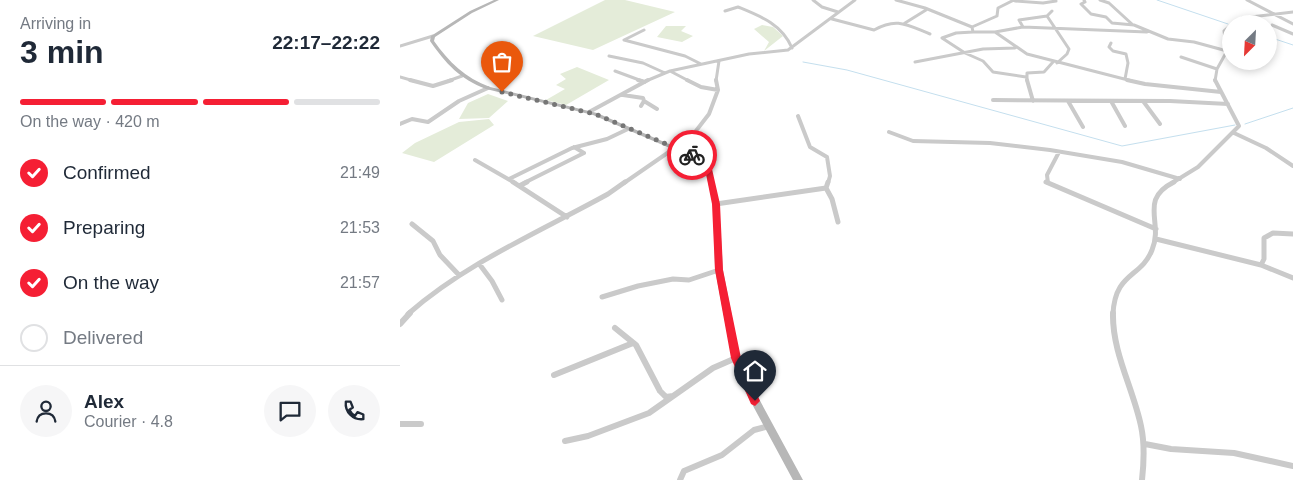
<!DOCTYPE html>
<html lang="en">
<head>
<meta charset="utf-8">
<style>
	body { margin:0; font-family:Helvetica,sans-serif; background:#f6f6f7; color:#1f2937; height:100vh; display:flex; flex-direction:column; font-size:19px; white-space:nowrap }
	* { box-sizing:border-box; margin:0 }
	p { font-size:16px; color:#747a83 }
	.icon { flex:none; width:28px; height:28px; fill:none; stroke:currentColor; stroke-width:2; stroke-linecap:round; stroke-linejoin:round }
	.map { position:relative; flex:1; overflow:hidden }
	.sheet { display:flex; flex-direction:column; background:#fff; width:400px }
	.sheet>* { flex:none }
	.needle { width:32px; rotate:204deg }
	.buttons { position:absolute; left:822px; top:15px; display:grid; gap:10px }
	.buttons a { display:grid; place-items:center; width:55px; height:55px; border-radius:50%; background:#fff; box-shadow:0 2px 8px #0003; font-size:25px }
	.pin { position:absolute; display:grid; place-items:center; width:42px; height:42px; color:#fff; margin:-51px -21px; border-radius:50% 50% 50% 0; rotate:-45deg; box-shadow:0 0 5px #0007 }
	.pin .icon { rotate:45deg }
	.courier { position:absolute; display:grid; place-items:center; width:50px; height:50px; margin:-25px; border:4px solid #f51f34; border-radius:50%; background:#fff; color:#222; box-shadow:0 1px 6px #0007 }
	.headline em { font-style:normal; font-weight:700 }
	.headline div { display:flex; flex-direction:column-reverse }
	.headline { display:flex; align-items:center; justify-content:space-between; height:85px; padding:0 20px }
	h1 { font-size:32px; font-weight:700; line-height:38px }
	.bar { display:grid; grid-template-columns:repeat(4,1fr); gap:8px 5px; align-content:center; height:60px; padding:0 20px }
	.bar i { height:6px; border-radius:4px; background:#e0e1e3 }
	.bar .current { background:#f51f34 }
	.bar p { grid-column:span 4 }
	.line { display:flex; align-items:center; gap:12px; padding:0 20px; border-top:1px solid #e0e1e3 }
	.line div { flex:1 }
	.round { display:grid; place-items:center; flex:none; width:52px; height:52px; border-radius:26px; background:#f6f6f7 }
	ol { padding:0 20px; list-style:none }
	li { display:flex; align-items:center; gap:15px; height:55px }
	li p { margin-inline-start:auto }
	li .icon { padding:5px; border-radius:50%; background:#f51f34; color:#fff; stroke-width:4 }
	li:last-child { color:#747a83 }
	li i { width:28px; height:28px; border:2px solid #e0e1e3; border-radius:50% }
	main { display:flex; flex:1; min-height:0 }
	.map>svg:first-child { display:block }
	.green { fill:#e4ecd9 }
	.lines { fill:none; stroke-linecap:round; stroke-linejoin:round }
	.stream { stroke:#c4dfee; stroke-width:1 }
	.street-far3 { stroke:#cacaca; stroke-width:3 }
	.street-far2 { stroke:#cacaca; stroke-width:4 }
	.street-far1 { stroke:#cacaca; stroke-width:5 }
	.street { stroke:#cacaca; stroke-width:6 }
	.secondary { fill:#b7b7b7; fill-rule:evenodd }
	.route { fill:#f51f34 }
	.done { stroke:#767676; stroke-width:5; stroke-dasharray:0 9 }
</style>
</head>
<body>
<main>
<section class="sheet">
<div class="headline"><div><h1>3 min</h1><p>Arriving in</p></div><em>22:17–22:22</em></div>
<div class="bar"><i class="current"></i><i class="current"></i><i class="current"></i><i></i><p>On the way · 420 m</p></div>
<ol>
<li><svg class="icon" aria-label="check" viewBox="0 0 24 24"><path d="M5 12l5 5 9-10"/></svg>Confirmed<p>21:49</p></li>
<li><svg class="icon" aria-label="check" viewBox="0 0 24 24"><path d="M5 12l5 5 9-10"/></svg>Preparing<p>21:53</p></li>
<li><svg class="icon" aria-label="check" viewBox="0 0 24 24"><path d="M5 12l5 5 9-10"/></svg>On the way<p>21:57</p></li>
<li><i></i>Delivered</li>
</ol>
<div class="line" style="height:90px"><a class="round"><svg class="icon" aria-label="person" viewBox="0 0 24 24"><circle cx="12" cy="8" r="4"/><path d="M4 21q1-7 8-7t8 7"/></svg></a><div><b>Alex</b><p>Courier · 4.8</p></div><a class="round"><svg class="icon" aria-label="chat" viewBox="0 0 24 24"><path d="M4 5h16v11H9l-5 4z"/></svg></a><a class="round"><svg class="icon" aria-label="phone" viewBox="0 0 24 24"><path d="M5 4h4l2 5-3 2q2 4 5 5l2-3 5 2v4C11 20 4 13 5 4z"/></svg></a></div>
</section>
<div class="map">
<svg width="893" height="480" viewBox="0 0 893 480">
	<rect width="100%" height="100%" fill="#fff"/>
	<path class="green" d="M205 0H225L275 12 193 50 133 36Z
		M362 25 373 27 383 36 364 51 369 42 354 29Z
		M266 26H286L281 31 293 36 282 42 257 37Z
		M177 67 209 80 166 105 146 100 165 89 156 85 166 79 160 74Z
		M88 94 108 101 89 118 59 119 68 103Z
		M89 119 94 125 34 162 2 153 15 143 59 122Z"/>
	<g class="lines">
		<path class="stream" d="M757 0 828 24
			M869 37 893 45
			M403 62 447 70 722 146 835 125
			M845 124 893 108"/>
		<path class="street-far3" d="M413 0 422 7 438 12
			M496 0 525 8 572 27 573 32H595L627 54 732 81
			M684 0 685 2 681 4 691 14 706 17 712 23 734 25 768 39 794 42 827 51
			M700 0 709 3 733 25
			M847 0 893 24
			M615 1 643 3 656 1
			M325 11 338 7C360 16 382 24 392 48
			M652 11 647 16 669 49 667 54 657 63
			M432 19 474 30C497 17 507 25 530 34
			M505 23 526 10
			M833 24 842 18 893 12
			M872 25 893 34
			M572 27 597 16 598 8 614 0
			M623 27 619 20 647 16
			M244 30 224 40 285 56 301 64
			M573 32 556 33 542 38 565 53 583 61 593 72 626 77
			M595 32 623 27 747 32
			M711 43 709 47 713 51 726 54 728 63 725 79
			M0 46 33 36
			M209 56 243 63 265 73
			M781 57 817 69
			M515 62 583 49 615 48
			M215 71 242 81
			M270 71 289 81
			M0 77 14 81
			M48 81 62 76
			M246 81 270 71 349 54 388 50 455 0
			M316 81 319 61
			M627 81V73L644 72 653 62
			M815 81 817 69 827 51 824 31 831 25"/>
		<path class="street-far2" d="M10 80 33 86 52 80
			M238 80 245 82
			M287 80 301 87 318 90 316 80
			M627 80 633 101
			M727 80 745 84 821 92
			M223 95 243 98 244 101 241 106
			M593 100 770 101 828 104
			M244 101 257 109
			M668 101 683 127
			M711 101 725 126
			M743 101 760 124
			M189 112 248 80
			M398 116 410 147 427 157 430 176 428 183
			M0 124 12 119 28 122 59 101 88 88
			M489 132 513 141 590 143 650 150 722 162 780 179
			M834 133 866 148 893 166
			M75 160 115 183
			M109 179 172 148 207 139 228 129
			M124 183 184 153 174 147
			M224 183 292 136 309 114 318 90
			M648 183 647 175 659 152
			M772 183 798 167 839 126 815 80"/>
		<path class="street-far1" d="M113 182 167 217
			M428 182 426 188 432 199 438 222
			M646 182 756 229
			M119 186 127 182
			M316 204 426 188
			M12 224 33 241 40 255 59 275
			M756 239 861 265 864 259V238L873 233 893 234
			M80 265 92 281 102 300
			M861 265 893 278
			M202 297 238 286 273 279 289 280 319 270
			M8 314C66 263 141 231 208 194L225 182
			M713 314C715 272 741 278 752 250 764 222 738 200 774 182"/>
		<path class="street" d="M713 313C712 352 733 388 741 426 745 444 744 462 742 480
			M0 324 10 313
			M215 328 236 345 260 391 266 397 273 396
			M154 375 233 343
			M0 424H21
			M165 441 188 436 249 413 313 368 336 358
			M745 444 771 449 834 453 893 466
			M280 480 284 471 322 455 354 430 369 426"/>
		<path class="secondary" d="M94 0H99L72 13 35 37 34 41C49 62 65 78 90 87L197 113 276 147 298 155 310 168 319 204 323 270 340 358 352 386 403 480H393L345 391 332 358 315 270 313 204 305 169 294 157 272 149 193 115 86 89C60 79 46 64 30 41L31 36 70 11Z"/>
	</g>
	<path class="route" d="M292 153 299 155 312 169 320 204 323 270 341 358 360 401 355 406 351 404 331 358 315 270 312 204 305 169 294 157 290 156V153Z"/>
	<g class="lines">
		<path class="done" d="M102 92 195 114 292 155"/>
	</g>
</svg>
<div class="buttons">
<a><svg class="needle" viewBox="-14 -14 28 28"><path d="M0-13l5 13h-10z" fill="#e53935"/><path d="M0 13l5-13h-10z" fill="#747a83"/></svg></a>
</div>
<div class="pin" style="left:102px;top:92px;background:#ea580c"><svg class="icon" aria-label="bag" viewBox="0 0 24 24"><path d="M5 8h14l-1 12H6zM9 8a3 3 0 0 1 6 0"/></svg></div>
<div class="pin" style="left:355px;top:401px;background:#1f2937"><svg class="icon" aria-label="home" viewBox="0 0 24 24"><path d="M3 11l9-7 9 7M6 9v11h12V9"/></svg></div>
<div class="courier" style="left:292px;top:155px"><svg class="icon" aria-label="bike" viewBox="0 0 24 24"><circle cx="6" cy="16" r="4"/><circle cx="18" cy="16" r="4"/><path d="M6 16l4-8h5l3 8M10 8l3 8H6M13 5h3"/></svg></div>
</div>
</main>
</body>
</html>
